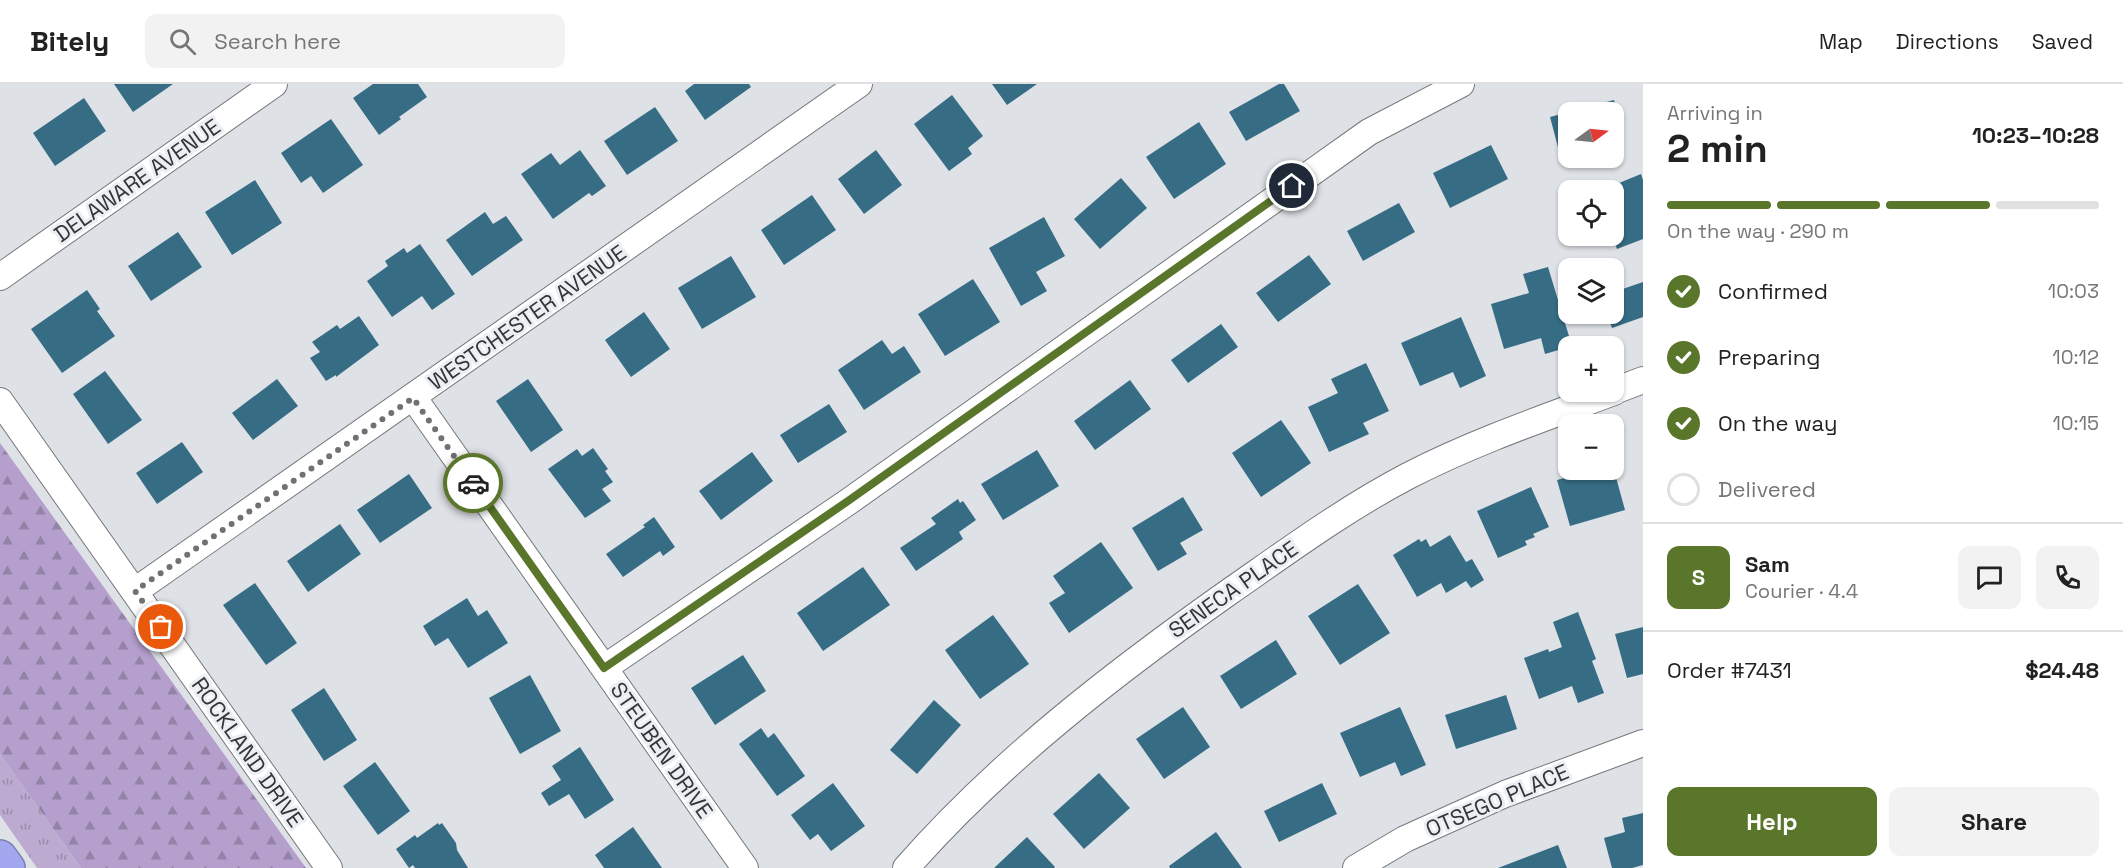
<!DOCTYPE html>
<html lang="en">
<head>
<meta charset="utf-8">
<style>
	body { margin:0; font-family:"Space Grotesk",sans-serif; background:#f2f2f2; color:#222; height:100vh; display:flex; flex-direction:column; font-size:22px; white-space:nowrap }
	* { box-sizing:border-box; margin:0 }
	p { font-size:20px; color:#767676 }
	.icon { flex:none; width:33px; height:33px; fill:none; stroke:currentColor; stroke-width:2; stroke-linecap:round; stroke-linejoin:round }
	.map { position:relative; flex:1; overflow:hidden }
	.details { display:flex; flex-direction:column; background:#fff; width:480px }
	.details>* { flex:none }
	.needle { width:39px; rotate:75deg }
	.fabs { position:absolute; left:1558px; top:18px; display:grid; gap:12px }
	.fabs a { display:grid; place-items:center; width:66px; height:66px; border-radius:12px; background:#fff; box-shadow:0 2px 4px #0004; font-size:30px }
	.pin { position:absolute; display:grid; place-items:center; width:51px; height:51px; color:#fff; margin:-26px; border:3px solid #fff; border-radius:50%; box-shadow:0 2px 6px #0007 }
	.courier { position:absolute; display:grid; place-items:center; width:60px; height:60px; margin:-30px; border:4px solid #5a762b; border-radius:50%; background:#fff; color:#222; box-shadow:0 2px 8px #0007 }
	.headline em { font-style:normal; font-weight:700 }
	.headline div { display:flex; flex-direction:column-reverse }
	.headline { display:flex; align-items:center; justify-content:space-between; height:102px; padding:0 24px }
	h1 { font-size:39px; font-weight:700; line-height:45px }
	.bar { display:grid; grid-template-columns:repeat(4,1fr); gap:9px 6px; align-content:center; height:72px; padding:0 24px }
	.bar i { height:8px; border-radius:4px; background:#e0e0e0 }
	.bar .selected { background:#5a762b }
	.bar p { grid-column:span 4 }
	.line { display:flex; align-items:center; gap:15px; padding:0 24px; border-top:2px solid #e0e0e0 }
	.line div { flex:1 }
	.round { display:grid; place-items:center; flex:none; width:63px; height:63px; border-radius:12px; background:#f2f2f2 }
	ol { padding:0 24px; list-style:none }
	li { display:flex; align-items:center; gap:18px; height:66px }
	li p { margin-inline-start:auto }
	li .icon { padding:6px; border-radius:50%; background:#5a762b; color:#fff; stroke-width:4 }
	li:last-child { color:#767676 }
	li i { width:33px; height:33px; border:3px solid #e0e0e0; border-radius:50% }
	.primary-button { display:flex; gap:12px; margin-top:auto; padding:12px 24px }
	.primary-button a { flex:1; height:69px; border-radius:12px; background:#5a762b; color:#fff; font-size:24px; font-weight:700; line-height:69px; text-align:center }
	.primary-button a+a { background:#f2f2f2; color:#222 }
	header { display:flex; align-items:center; gap:36px; box-sizing:border-box; height:84px; padding:0 30px; background:#fff; border-bottom:2px solid #e0e0e0 }
	header strong { font-size:28px }
	nav { display:flex; gap:33px; margin-inline-start:auto; font-size:21px }
	.search { width:420px; height:54px; background:#f2f2f2; display:flex; align-items:center; gap:15px; box-sizing:border-box; padding:0 21px; border-radius:12px; color:#767676; font-size:22px }
	main { display:flex; flex:1; min-height:0 }
	.map>svg:first-child { display:block }
	.grass { fill:url(#grass-tufts) }
	.forest { fill:url(#forest-firs) }
	.building { fill:#366d85 }
	.lines { fill:none; stroke-linecap:round; stroke-linejoin:round }
	.minor-casing { stroke:#75787c; stroke-width:28 }
	.motorway-casing { stroke:#7b7fae; stroke-width:36 }
	.minor { stroke:#fff; stroke-width:26 }
	.motorway { stroke:#a2a7ef; stroke-width:33 }
	.done { stroke:#6f7174; stroke-width:6; stroke-dasharray:0 10.8 }
	.route { stroke:#5a762b; stroke-width:8 }
	.labels { text-anchor:middle; dominant-baseline:central; stroke-width:6; stroke-linejoin:round; paint-order:stroke }
	.street-label { font-size:22px; fill:#333536; stroke:#ebeff3 }
</style>
</head>
<body>
<header>
<strong>Bitely</strong>
<div class="search"><svg class="icon" aria-label="search" viewBox="0 0 24 24"><circle cx="10" cy="10" r="6"/><path d="M15 15l6 6"/></svg>Search here</div>
<nav><a>Map</a><a>Directions</a><a>Saved</a></nav>
</header>
<main>
<div class="map">
<svg width="1643" height="784" viewBox="0 0 1643 784">
	<defs>
		<pattern id="grass-tufts" width="24" height="20" patternUnits="userSpaceOnUse" patternTransform="scale(1.5)"><rect width="24" height="20" fill="#bcaad1"/><path d="M3 7l-1-3M5 7V3M7 7l1-3M15 17l-1-3M17 17v-4M19 17l1-3" fill="none" stroke="#998baa"/></pattern>
		<pattern id="forest-firs" width="22" height="20" patternUnits="userSpaceOnUse" patternTransform="scale(1.5)"><rect width="22" height="20" fill="#b59fcd"/><path d="M5 1l3.5 6h-7zM16 11l3.5 6h-7z" fill="#9482a7"/></pattern>
	</defs>
	<rect width="100%" height="100%" fill="#dee1e6"/>
	<path class="grass" d="M0 670 81 784H37L0 731Z"/>
	<path class="forest" d="M0 359 306 784H81L0 670Z"/>
	<path class="building" d="M114 0H173L133 28Z
		M373 0H418L427 13 399 33 401 35 379 51 353 14Z
		M694 0H749L751 3 705 36 685 7Z
		M992 0H1037L1007 21Z
		M1279 0H1284L1300 27 1246 57 1229 28Z
		M952 11 983 52 968 64 972 70 949 87 914 40Z
		M84 14 106 47 55 82 33 49Z
		M1614 16 1623 50 1614 52V28H1570Z
		M655 23 678 57 627 91 604 57Z
		M1569 28V65L1559 67 1550 33Z
		M331 35 363 81 323 109 311 92 301 99 281 69Z
		M1199 38 1226 80 1174 115 1146 73Z
		M1491 61 1508 95 1450 124 1433 89Z
		M580 66 606 102 592 112 589 109 553 135 521 90 551 69 560 81Z
		M876 66 902 101 864 130 838 95Z
		M1641 90 1643 96V155L1617 165 1612 152H1614V106H1602Z
		M1121 94 1147 124 1100 165 1074 135Z
		M255 96 282 139 232 171 205 128Z
		M812 111 836 146 784 181 761 146Z
		M1399 119 1415 148 1363 177 1347 147Z
		M485 128 493 140 506 132 523 156 472 192 446 156Z
		M1044 133 1065 172 1036 188 1047 207 1021 222 989 164Z
		M178 148 202 183 151 217 128 182Z
		M420 160 455 210 432 226 422 212 392 233 367 197 388 182 385 177 404 164 407 169Z
		M1309 171 1331 200 1278 238 1256 209Z
		M731 172 756 213 702 245 678 204Z
		M1548 183 1572 262 1545 270 1541 254 1504 265 1491 220 1529 209 1523 190Z
		M973 195 1000 238 945 272 918 230Z
		M1643 198V233L1612 244 1607 230H1614V208Z
		M87 206 100 225 97 227 115 252 62 289 31 245Z
		M644 228 670 265 631 293 605 256Z
		M359 232 379 261 336 293V291L326 297 310 274 320 268 312 258 337 241 340 245Z
		M1461 233 1486 292 1460 304 1453 288 1420 302 1401 259Z
		M1221 240 1238 263 1188 299 1171 276Z
		M882 256 892 270 904 262 921 288 864 326 838 286Z
		M1366 279 1389 327 1363 339 1369 350 1329 368 1308 323 1338 309 1331 295Z
		M105 287 142 336 108 360 73 310Z
		M277 295 298 322 253 356 232 329Z
		M528 295 563 346 531 368 496 317Z
		M1130 296 1151 325 1095 366 1074 337Z
		M829 320 847 348 798 379 780 351Z
		M1281 336 1311 379 1261 413 1232 369Z
		M182 358 203 388 157 420 136 389Z
		M593 364 608 385 605 387 613 398 602 405 611 417 585 434 548 385 577 365 582 372Z
		M1037 366 1059 402 1003 436 981 400Z
		M752 368 773 397 721 436 699 407Z
		M1593 386H1614L1625 426 1570 442 1557 396Z
		M409 390 432 424 380 459 357 426Z
		M1531 403 1549 443 1533 450 1535 453 1525 457 1527 461 1498 474 1477 427Z
		M1183 413 1203 446 1180 459 1187 470 1158 487 1132 444Z
		M958 415 960 419 963 417 976 436 959 448 963 455 916 487 900 464 936 440 931 434Z
		M654 433 675 463 663 472 660 467 623 493 606 470 645 443 643 441Z
		M340 440 361 470 308 508 287 477Z
		M1450 451 1466 478 1472 475 1484 496 1471 504 1466 497 1446 509 1441 499 1417 513 1393 471 1419 455 1421 458 1426 455 1430 463Z
		M1101 458 1133 504 1069 549 1049 519 1065 509 1053 492Z
		M863 483 890 521 823 567 797 529Z
		M255 499 297 559 266 581 223 521Z
		M1358 500 1390 549 1340 581 1308 532Z
		M467 514 478 532 487 526 508 559 468 584 448 554 435 562 423 542Z
		M1578 528 1596 575 1592 577 1604 609 1578 619 1572 602 1539 615 1524 574 1548 565 1549 568 1562 563 1553 538Z
		M993 531 1029 580 980 615 945 566Z
		M1643 543V590L1627 594 1615 550Z
		M1276 556 1297 590 1241 625 1220 592Z
		M743 571 766 607 715 641 691 604Z
		M530 591 561 647 520 670 489 614Z
		M324 604 357 656 324 677 291 626Z
		M1506 611 1517 645 1456 665 1445 631Z
		M934 616 961 641 917 690 890 666Z
		M1183 623 1210 663 1164 695 1136 655Z
		M1400 623 1426 681 1401 692 1395 678 1360 693 1340 649Z
		M761 644 768 654 774 649 805 692 777 712 739 660Z
		M580 663 614 716 585 735 569 710 549 722 541 709 561 696 552 682Z
		M375 678 410 727 378 751 343 702Z
		M1099 689 1130 724 1084 765 1053 730Z
		M833 699 865 742 831 767 818 750 810 756 791 731Z
		M1322 699 1337 730 1279 758 1264 727Z
		M1643 729V781L1632 784H1612L1604 754 1625 748 1622 734Z
		M438 739 439 741 442 739 456 759 457 766 468 784H415L413 781 409 784 396 765 415 751 417 754Z
		M633 743 662 784H604L595 771Z
		M1216 748 1242 784H1170L1169 782Z
		M1027 753 1055 783 1054 784H994Z
		M1558 761 1567 784H1498Z"/>
	<g class="lines">
		<g class="minor-casing">
			<path id="minor" d="M0 193 274 0
				M1614 307 1643 296
				M413 313 745 784
				M0 317 329 784
				M135 507 859 0
				M604 584 848 418 1369 48 1461 0
				M906 784C1000 677 1113 590 1229 508 1288 467 1345 425 1408 392 1474 358 1544 334 1614 308
				M1356 784 1405 755 1505 710 1643 659"/>
		</g>
		<g class="motorway-casing">
			<path id="motorway" d="M0 773 8 784"/>
		</g>
		<use href="#minor" class="minor"/>
		<use href="#motorway" class="motorway"/>
	</g>
	<g class="lines">
		<path class="done" d="M161 543 135 507 413 314 473 399"/>
		<path class="route" d="M473 399 604 584 848 417 1292 102"/>
	</g>
	<g class="labels">
		<g class="street-label">
			<text transform="translate(137 96) rotate(-35)">DELAWARE AVENUE</text>
			<text transform="translate(527 233) rotate(-35)">WESTCHESTER AVENUE</text>
			<text transform="translate(1233 505) rotate(-35)">SENECA PLACE</text>
			<text transform="translate(662 666) rotate(55)">STEUBEN DRIVE</text>
			<text transform="translate(248 668) rotate(55)">ROCKLAND DRIVE</text>
			<text transform="translate(1497 716) rotate(-23)">OTSEGO PLACE</text>
		</g>
	</g>
</svg>
<div class="fabs">
<a><svg class="needle" viewBox="-14 -14 28 28"><path d="M0-13l5 13h-10z" fill="#e53935"/><path d="M0 13l5-13h-10z" fill="#767676"/></svg></a>
<a><svg class="icon" aria-label="locate" viewBox="0 0 24 24"><circle cx="12" cy="12" r="6"/><path d="M12 2v4M12 18v4M2 12h4M18 12h4"/></svg></a>
<a><svg class="icon" aria-label="layers" viewBox="0 0 24 24"><path d="M12 4l9 5-9 5-9-5zM3 14l9 5 9-5"/></svg></a>
<a>+</a>
<a>−</a>
</div>
<div class="pin" style="left:161px;top:543px;background:#ea580c"><svg class="icon" aria-label="bag" viewBox="0 0 24 24"><path d="M5 8h14l-1 12H6zM9 8a3 3 0 0 1 6 0"/></svg></div>
<div class="pin" style="left:1292px;top:102px;background:#1f2937"><svg class="icon" aria-label="home" viewBox="0 0 24 24"><path d="M3 11l9-7 9 7M6 9v11h12V9"/></svg></div>
<div class="courier" style="left:473px;top:399px"><svg class="icon" aria-label="car" viewBox="0 0 24 24"><path d="M5 17H2v-5l4-1 3-4h7l3 4 3 1v5h-3M9 17h6M6 11h13"/><circle cx="7" cy="17" r="2"/><circle cx="17" cy="17" r="2"/></svg></div>
</div>
<section class="details">
<div class="headline"><div><h1>2 min</h1><p>Arriving in</p></div><em>10:23–10:28</em></div>
<div class="bar"><i class="selected"></i><i class="selected"></i><i class="selected"></i><i></i><p>On the way · 290 m</p></div>
<ol>
<li><svg class="icon" aria-label="check" viewBox="0 0 24 24"><path d="M5 12l5 5 9-10"/></svg>Confirmed<p>10:03</p></li>
<li><svg class="icon" aria-label="check" viewBox="0 0 24 24"><path d="M5 12l5 5 9-10"/></svg>Preparing<p>10:12</p></li>
<li><svg class="icon" aria-label="check" viewBox="0 0 24 24"><path d="M5 12l5 5 9-10"/></svg>On the way<p>10:15</p></li>
<li><i></i>Delivered</li>
</ol>
<div class="line" style="height:108px"><b class="round" style="background:#5a762b;color:#fff">S</b><div><b>Sam</b><p>Courier · 4.4</p></div><a class="round"><svg class="icon" aria-label="chat" viewBox="0 0 24 24"><path d="M4 5h16v11H9l-5 4z"/></svg></a><a class="round"><svg class="icon" aria-label="phone" viewBox="0 0 24 24"><path d="M5 4h4l2 5-3 2q2 4 5 5l2-3 5 2v4C11 20 4 13 5 4z"/></svg></a></div>
<div class="line" style="height:78px"><div>Order #7431</div><b>$24.48</b></div>
<div class="primary-button"><a>Help</a><a>Share</a></div>
</section>
</main>
</body>
</html>
